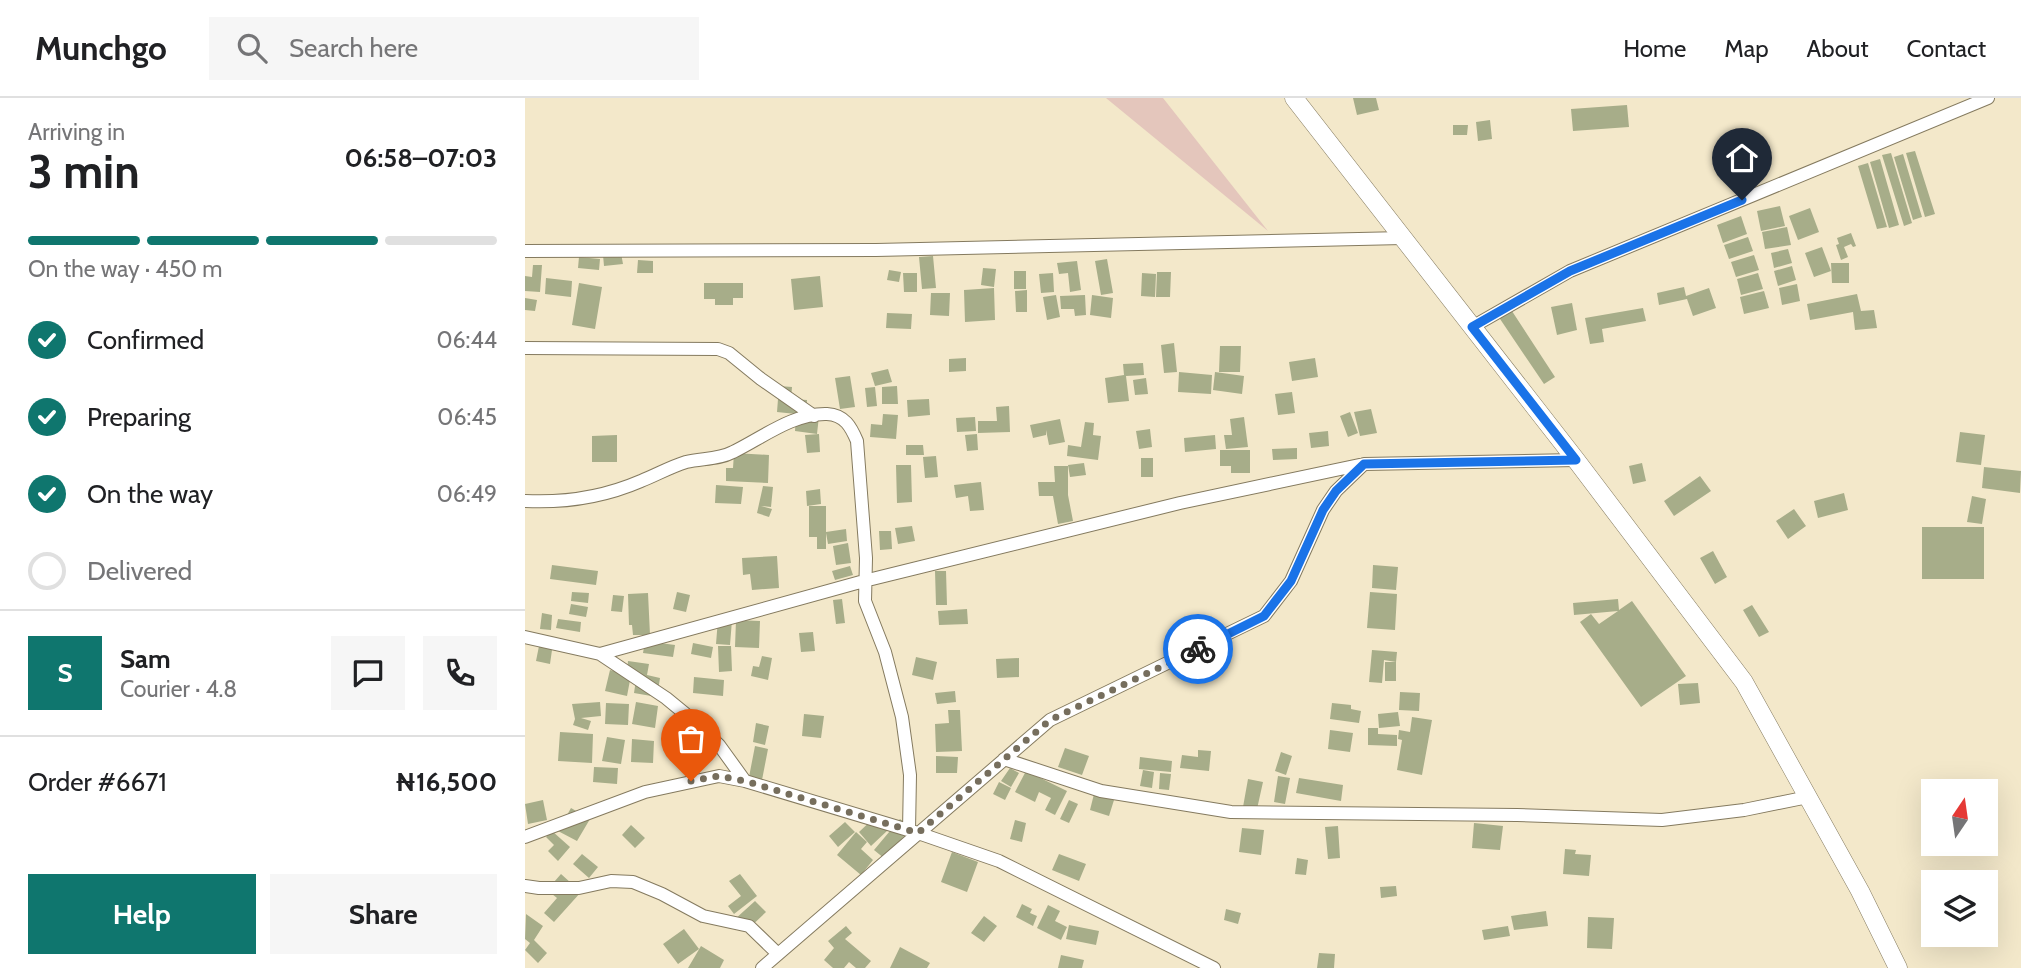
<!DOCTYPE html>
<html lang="en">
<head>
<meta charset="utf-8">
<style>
	body { margin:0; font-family:Cabin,sans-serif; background:#f6f6f6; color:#202124; height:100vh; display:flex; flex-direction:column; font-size:26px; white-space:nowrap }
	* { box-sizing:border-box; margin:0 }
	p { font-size:23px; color:#757577 }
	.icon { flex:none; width:38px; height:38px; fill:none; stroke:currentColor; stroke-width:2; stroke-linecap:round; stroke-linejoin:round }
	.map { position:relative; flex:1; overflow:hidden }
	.drawer { display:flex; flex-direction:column; background:#fff; width:525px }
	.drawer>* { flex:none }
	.needle { width:46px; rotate:13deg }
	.tools { position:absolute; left:1396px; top:681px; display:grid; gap:14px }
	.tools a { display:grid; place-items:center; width:77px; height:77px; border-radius:0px; background:#fff; box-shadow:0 7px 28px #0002; font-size:35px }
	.pin { position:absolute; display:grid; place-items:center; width:60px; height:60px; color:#fff; margin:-72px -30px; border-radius:50% 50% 50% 0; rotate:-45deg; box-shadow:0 0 7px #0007 }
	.pin .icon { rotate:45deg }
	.courier { position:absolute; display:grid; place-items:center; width:70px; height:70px; margin:-35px; border:5px solid #1a73e8; border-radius:50%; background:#fff; color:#222; box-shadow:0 2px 9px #0007 }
	.overview em { font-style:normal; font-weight:700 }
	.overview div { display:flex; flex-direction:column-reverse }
	.overview { display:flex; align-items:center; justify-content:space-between; height:119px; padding:0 28px }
	h1 { font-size:46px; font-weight:700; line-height:52px }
	.bar { display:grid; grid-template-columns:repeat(4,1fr); gap:10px 7px; align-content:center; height:84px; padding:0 28px }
	.bar i { height:9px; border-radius:5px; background:#e0e0e0 }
	.bar .on { background:#0f766e }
	.bar p { grid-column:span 4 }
	.line { display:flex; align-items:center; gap:18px; padding:0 28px; border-top:2px solid #e0e0e0 }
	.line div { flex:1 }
	.round { display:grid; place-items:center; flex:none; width:74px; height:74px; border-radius:0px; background:#f6f6f6 }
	ol { padding:0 28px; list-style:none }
	li { display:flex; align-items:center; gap:21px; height:77px }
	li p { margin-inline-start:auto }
	li .icon { padding:7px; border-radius:50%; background:#0f766e; color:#fff; stroke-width:4 }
	li:last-child { color:#757577 }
	li i { width:38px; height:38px; border:4px solid #e0e0e0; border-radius:50% }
	.button { display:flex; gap:14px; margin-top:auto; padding:14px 28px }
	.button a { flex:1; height:80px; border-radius:0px; background:#0f766e; color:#fff; font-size:28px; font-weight:700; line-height:80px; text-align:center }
	.button a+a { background:#f6f6f6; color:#202124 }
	header { display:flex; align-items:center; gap:42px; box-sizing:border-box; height:98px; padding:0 35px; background:#fff; border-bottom:2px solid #e0e0e0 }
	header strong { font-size:33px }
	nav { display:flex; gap:38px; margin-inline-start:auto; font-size:24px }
	.search { width:490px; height:63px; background:#f6f6f6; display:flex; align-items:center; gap:18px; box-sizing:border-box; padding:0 24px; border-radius:0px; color:#757577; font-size:26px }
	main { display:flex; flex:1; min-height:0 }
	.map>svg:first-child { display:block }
	.green { fill:#e4c6bc }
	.building { fill:#a7ad89 }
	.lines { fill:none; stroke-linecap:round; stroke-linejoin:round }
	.street-casing { stroke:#847a5f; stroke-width:14 }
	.secondary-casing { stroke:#847a5f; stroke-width:19 }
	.street { stroke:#fff; stroke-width:12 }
	.secondary { stroke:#fff; stroke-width:18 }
	.done { stroke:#766e5d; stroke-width:7; stroke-dasharray:0 12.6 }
	.route { stroke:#1a73e8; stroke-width:9 }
</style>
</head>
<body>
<header>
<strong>Munchgo</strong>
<div class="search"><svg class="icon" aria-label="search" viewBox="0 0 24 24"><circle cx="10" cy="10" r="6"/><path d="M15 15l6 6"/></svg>Search here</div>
<nav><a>Home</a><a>Map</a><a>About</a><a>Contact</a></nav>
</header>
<main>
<section class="drawer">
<div class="overview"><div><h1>3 min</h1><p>Arriving in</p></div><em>06:58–07:03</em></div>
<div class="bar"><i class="on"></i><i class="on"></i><i class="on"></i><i></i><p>On the way · 450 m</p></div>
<ol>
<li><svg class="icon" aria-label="check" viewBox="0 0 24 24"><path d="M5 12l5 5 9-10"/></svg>Confirmed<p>06:44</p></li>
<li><svg class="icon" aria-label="check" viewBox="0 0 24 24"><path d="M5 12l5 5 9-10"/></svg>Preparing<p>06:45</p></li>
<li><svg class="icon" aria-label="check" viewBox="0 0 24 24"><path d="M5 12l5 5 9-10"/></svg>On the way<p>06:49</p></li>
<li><i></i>Delivered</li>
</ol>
<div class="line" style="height:126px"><b class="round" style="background:#0f766e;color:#fff">S</b><div><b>Sam</b><p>Courier · 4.8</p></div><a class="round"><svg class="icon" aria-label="chat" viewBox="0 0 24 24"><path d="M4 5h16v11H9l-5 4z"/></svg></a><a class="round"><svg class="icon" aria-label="phone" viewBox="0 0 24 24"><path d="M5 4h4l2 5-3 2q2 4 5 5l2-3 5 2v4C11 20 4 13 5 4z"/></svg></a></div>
<div class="line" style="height:91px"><div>Order #6671</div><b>₦16,500</b></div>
<div class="button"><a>Help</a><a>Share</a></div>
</section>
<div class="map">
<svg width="1496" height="870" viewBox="0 0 1496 870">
	<rect width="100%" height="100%" fill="#f3e8ca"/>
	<path class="green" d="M581 0H638L743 133Z"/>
	<path class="building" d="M828 0H851L854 12 832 17Z
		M1102 7 1104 29 1048 33 1046 11Z
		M965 22 967 41 953 43 951 24Z
		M928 27H943L942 37H928Z
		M1390 53 1410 116 1400 119 1381 55Z
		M1366 55 1387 125 1379 128 1357 57Z
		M1378 56 1397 119 1388 122 1369 59Z
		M1355 61 1374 127 1364 130 1345 64Z
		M1343 65 1362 129 1352 131 1333 68Z
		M1255 108 1260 128 1236 133 1232 113Z
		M1285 110 1294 134 1273 142 1264 118Z
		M1216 118 1222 136 1198 145 1192 127Z
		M1262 129 1266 147 1240 151 1237 134Z
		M1326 135 1331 148 1328 149 1326 146 1319 149 1323 159 1316 162 1311 147 1314 146 1312 140Z
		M1223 139 1228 153 1204 161 1199 147Z
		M1297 149 1306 173 1289 179 1280 155Z
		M1263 151 1267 165 1249 170 1246 155Z
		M96 155 98 166 79 168 78 157Z
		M1229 157 1234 172 1211 179 1206 164Z
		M408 158 411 190 397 191 394 159Z
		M54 159 75 161 74 172 53 170Z
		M582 161 588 195 576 197 570 163Z
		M113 162 128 163V175H112Z
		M552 163 556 192 545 194 543 175 534 176 532 165Z
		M1306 165H1324V185H1307Z
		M8 167H17L15 194 0 193V178L7 179Z
		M1267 168 1271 182 1253 188 1249 173Z
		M458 170 471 171 469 189 456 187Z
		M364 172 376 174 374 184 362 182Z
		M489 173H501V191H489Z
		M632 174H646L645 199H631Z
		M378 175H392V194H379Z
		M528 175 529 194 516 195 514 176Z
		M617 175 631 176 630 199 616 198Z
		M1233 175 1238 191 1216 197 1212 181Z
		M295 178 298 209 269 212 266 181Z
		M21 180 47 183 46 199 20 196Z
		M54 185 77 189 70 231 47 227Z
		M179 185H218V200H208V207H190V201H179Z
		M1272 186 1275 203 1257 207 1254 190Z
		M1159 189 1161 198 1184 190 1191 210 1168 218 1162 201 1134 207 1132 195Z
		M469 190 470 222 440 224 439 192Z
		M502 192V214H491L490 193Z
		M1239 193 1244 210 1219 216 1215 199Z
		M406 195H425L424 218 405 217Z
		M1332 196 1336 213 1349 212 1352 230 1330 232 1328 214 1285 222 1282 206Z
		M531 197 535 219 522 222 518 199Z
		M560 197 561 217 550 218 549 211H536L535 198Z
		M567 197 588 200 586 220 565 217Z
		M0 200 12 202 10 213 0 212Z
		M1047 205 1052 232 1032 237 1026 209Z
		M983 207 1030 279 1019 286 971 215Z
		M1118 210 1121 223 1077 231 1079 244 1065 246 1060 220Z
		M362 215 387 216 386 231 361 230Z
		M649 245 652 274 639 275 636 247Z
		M695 248H716L715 274H694Z
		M441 260V273L424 274V261Z
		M790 260 793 279 767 283 764 264Z
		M618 265 619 277 601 278 604 303 583 305 580 280 599 277 598 266Z
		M363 271 367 284 350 288 346 275Z
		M654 274 687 277 686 296 653 294Z
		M690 274 719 278 717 296 688 292Z
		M325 278 330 309 315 311 310 280Z
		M621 280 623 296 610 297 608 282Z
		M254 288 267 289 266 301 282 302 281 317 294 318 292 336 270 333 271 316 252 314Z
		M372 288 373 306H357V289Z
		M350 289 352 308 342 309 340 290Z
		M767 294 770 315 753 317 750 296Z
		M404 301 405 317 383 319 382 302Z
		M484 308 485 334 453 335V323H472L471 309Z
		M846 311 852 335 835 338 829 314Z
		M825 314 833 335 823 339 815 318Z
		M358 316 373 317 371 341 345 339 346 326 357 327Z
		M450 319 451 333 432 334 431 320Z
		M719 319 723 349 701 351 699 337H707L705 321Z
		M535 321 540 344 524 347 521 332V337L508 340 505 327Z
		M560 324 569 325 568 337 576 338 573 362 542 358 543 347 556 349Z
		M625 331 627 349 614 351 611 333Z
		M803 333 804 348 786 350 784 335Z
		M1435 334 1460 337 1456 367 1431 364Z
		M294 336 295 354 282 355 280 337Z
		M452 336 453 352 442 353 440 337Z
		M92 337V364H67V338Z
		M690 337 691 351 660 354 659 340Z
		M381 347H398L399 357H381Z
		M772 350V361L748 362 747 351Z
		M695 352H725V375H706V368H695Z
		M209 355 244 357 243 385 201 383V370H208Z
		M411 358 413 379 400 380 398 359Z
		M616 360H628V379H616Z
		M559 365 561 377 545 379 543 367Z
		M1117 365 1121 383 1108 386 1104 368Z
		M371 367H386L387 404 372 405Z
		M529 368H543V397L548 423 533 426 528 398H514L513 384H530Z
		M1459 369 1496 373 1495 395 1457 390Z
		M1175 378 1186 393 1149 418 1139 403Z
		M456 384 459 412 445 413 443 398 431 400 429 387Z
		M191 387 218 389 216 406 190 405Z
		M238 388 248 389 246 409 236 408 247 411 244 419 232 415Z
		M295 391 296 406 282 408 281 393Z
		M1319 395 1323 412 1293 420 1289 403Z
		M1447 398 1461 401 1457 426 1442 424Z
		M284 408H301V434L321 431 322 443 303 446 301 435V451H292V439H284Z
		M1269 411 1281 428 1263 441 1251 423Z
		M387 428 390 443 373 446 370 430Z
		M1397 429H1459V481H1397Z
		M354 433H366L367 451 355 452Z
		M323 445 326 465 311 467 308 448Z
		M1188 453 1202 479 1190 486 1175 460Z
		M252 458 254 490 227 492 225 476 218 477 217 460Z
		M27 467 73 473 71 487 25 481Z
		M848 467 873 469 871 492 847 490Z
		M325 468 328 477 310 482 307 473Z
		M410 473H421L422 507H411Z
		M47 494 64 495 63 505 46 503Z
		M152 494 165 497 161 514 148 511Z
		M845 494 872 496 870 532 842 530Z
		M123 495 125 537H108L107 527H104L103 496Z
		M88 497 99 498 97 514 86 513Z
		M317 501 320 525 311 526 308 502Z
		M1093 501 1094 512 1107 503 1161 578 1116 609 1055 524 1066 516 1074 526 1093 513 1049 517 1048 505Z
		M46 506 63 509 61 519 44 516Z
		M1227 507 1244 534 1234 539 1218 512Z
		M442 511 443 526 414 527 413 513Z
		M17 515 27 517 26 532 15 531Z
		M33 521 56 524 55 534 31 530Z
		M193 521 207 522 205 547 191 546Z
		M211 522 235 523 234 550 210 549Z
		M288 534 290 553 276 554 274 535Z
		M15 543 28 545 25 566 11 563Z
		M120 543 150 547 148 559 118 555Z
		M168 545 188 549 186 560 166 556Z
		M193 548H206L207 573 194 574Z
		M847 552 872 554 871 564 859 562 857 585 844 584Z
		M237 558 247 560 243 582 226 578 228 568 234 569Z
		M391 559 412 564 408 582 387 577Z
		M494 560V579L472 580 471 561Z
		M103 563 124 566 122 577 135 580 132 599 109 595 112 575 102 573Z
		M860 564H871V583H860Z
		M85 572 106 577 102 598 80 593Z
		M169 579 199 582 198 598 168 595Z
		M1173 585 1175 605 1155 607 1153 586Z
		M430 593 431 604 412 606 410 595Z
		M875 594 895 595 894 613 874 612Z
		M75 604 76 618 56 620 66 623 63 632 48 627 50 621 47 606Z
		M111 604 133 608 130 630 107 626Z
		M81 605 104 606 103 627 80 626Z
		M807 605 826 607V611L836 613 834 625 805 621Z
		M423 612H435L437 653 411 654 410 626 424 625Z
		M873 614 875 628 854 630 853 616Z
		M279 616 299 618 296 640 277 638Z
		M887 619 907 622 897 677 872 672 877 642 873 641 874 632 885 634Z
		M231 625 244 628 240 647 228 644Z
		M843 630H853V636L872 637V648L843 647Z
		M805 632 828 635 825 654 803 651Z
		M35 634 68 636 67 665 33 663Z
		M82 639 100 642 96 666 77 663Z
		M107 641 129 643 128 665 106 664Z
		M230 648 243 651 237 682 224 679Z
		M540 650 564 658 557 677 533 669Z
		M673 652 686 653 684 673 655 670 657 657 673 659Z
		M756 654 767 658 761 677 750 673Z
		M411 658 433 659 432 675H411Z
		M615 659 647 663 646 674 614 671Z
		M69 669 93 670 92 686 68 684Z
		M485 670 494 675 486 689 476 683Z
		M618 672 629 674 627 690 615 688Z
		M501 673 542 693 530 717 520 712 526 700 514 694 510 704 490 694Z
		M635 675 646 676 644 692 634 691Z
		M753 678 765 680 760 706 749 704Z
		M774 680 818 687 816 703 771 695Z
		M723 681 738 684 732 711 718 709Z
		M474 684 486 690 480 702 468 696Z
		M569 696 589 702 584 718 565 712Z
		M18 702 22 722 3 726 0 706Z
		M544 702 553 706 544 725 535 721Z
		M46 710 65 721 52 743 33 733Z
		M350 719 363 732 346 748 334 734Z
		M375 721 386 730 360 761 349 752Z
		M490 722 501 725 497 744 485 741Z
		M320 724 330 734 313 749 304 738Z
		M949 725 978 728 975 752 947 750Z
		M106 727 120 740 110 750 97 737Z
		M813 728 815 760 803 761 800 729Z
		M717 730 739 732 736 757 714 754Z
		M27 733 45 749 33 763 23 753 29 747 21 739Z
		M331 734 342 744 336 751 348 762 336 777 312 757Z
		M1040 751 1051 752 1050 756 1066 757 1064 778 1038 776Z
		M427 754 453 764 442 794 416 784Z
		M57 756 73 769 64 780 48 766Z
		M534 756 561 766 554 783 527 772Z
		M772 760 783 762 781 777 770 776Z
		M36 776 56 794 29 824 19 815 32 800 22 792Z
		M215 776 232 798 209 816 203 808 216 798 204 783Z
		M871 788 872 798 856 800 855 789Z
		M230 803 241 814 220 834 209 822Z
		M497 806 507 811 505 815 512 818 508 828 491 819Z
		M523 807 535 813 530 823 542 829 536 842 512 830Z
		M701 811 716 815 713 826 699 822Z
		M1021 813 1023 828 989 832 986 818Z
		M1 816 18 828 9 842 22 855 13 865 0 852 5 845 0 841Z
		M459 818 472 828 459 844 446 835Z
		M1063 819 1089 820 1087 851 1062 850Z
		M544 827 574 833 571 847 541 841Z
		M321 828 327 835 320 841 346 863 340 870H331L324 864 319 870H308L299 862 309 850 303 843Z
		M983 828 985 838 959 842 957 832Z
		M159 831 174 851 153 866 138 846Z
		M176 848 199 862 195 870H163Z
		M375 849 405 865 402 870H365Z
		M794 855 810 856 809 870H792Z
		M536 857 559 862 557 870H533Z"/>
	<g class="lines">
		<g class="street-casing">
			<path id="street" d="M0 153 351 152 878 140
				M947 229 1045 173 1463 0
				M0 250 193 251 204 255 236 281 289 318
				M0 403C40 405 79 399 116 383 131 377 145 369 161 364 176 360 193 362 208 354 237 340 268 315 302 316 320 317 326 329 332 343L341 460 340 503 360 554 377 619 385 677 384 732
				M0 539 75 556 141 600 169 623 194 647 220 683
				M75 556 339 483 655 405 839 366 1051 362
				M479 661 576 693 706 714 992 717 1137 722 1219 712 1283 699
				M0 739 120 694 194 678 220 683 393 735 474 763 689 870
				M0 788 14 790H54L86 783 108 784 137 796 178 818 224 828 253 856
				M237 870 525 622 739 518 766 483 798 412 811 393 839 366"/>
		</g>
		<g class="secondary-casing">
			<path id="secondary" d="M769 0 1051 362 1219 584 1335 793 1373 870"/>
		</g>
		<use href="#street" class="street"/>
		<use href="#secondary" class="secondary"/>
	</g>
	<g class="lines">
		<path class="done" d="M166 683 194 678 220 683 393 735 525 622 673 551"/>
		<path class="route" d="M673 551 739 518 766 483 798 412 811 393 839 366 1051 362 947 229 1045 173 1217 102"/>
	</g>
</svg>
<div class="tools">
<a><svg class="needle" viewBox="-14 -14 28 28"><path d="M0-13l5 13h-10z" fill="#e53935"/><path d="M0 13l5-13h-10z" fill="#757577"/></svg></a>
<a><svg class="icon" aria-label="layers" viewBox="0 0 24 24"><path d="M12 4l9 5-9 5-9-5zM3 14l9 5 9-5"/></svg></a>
</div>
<div class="pin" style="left:166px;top:683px;background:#ea580c"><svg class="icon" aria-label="bag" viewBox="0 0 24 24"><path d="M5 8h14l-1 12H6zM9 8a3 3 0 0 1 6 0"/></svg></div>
<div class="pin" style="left:1217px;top:102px;background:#1f2937"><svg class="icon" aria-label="home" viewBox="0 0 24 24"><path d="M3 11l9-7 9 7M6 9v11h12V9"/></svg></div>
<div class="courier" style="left:673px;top:551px"><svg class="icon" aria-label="bike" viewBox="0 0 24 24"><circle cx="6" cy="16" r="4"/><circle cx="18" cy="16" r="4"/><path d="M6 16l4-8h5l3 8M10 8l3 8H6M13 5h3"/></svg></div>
</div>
</main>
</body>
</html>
